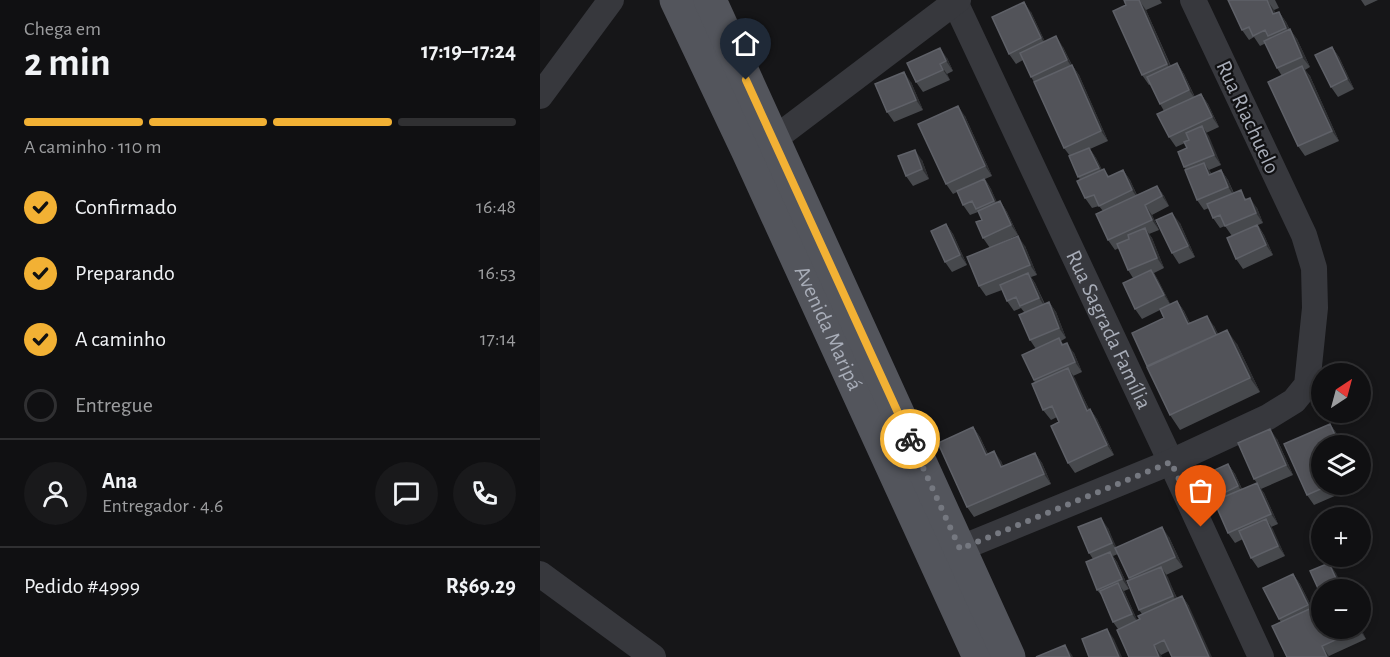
<!DOCTYPE html>
<html lang="pt">
<head>
<meta charset="utf-8">
<style>
	body { margin:0; font-family:"Alegreya Sans",sans-serif; background:#19191b; color:#f1f3f6; height:100vh; display:flex; flex-direction:column; font-size:22px; white-space:nowrap }
	* { box-sizing:border-box; margin:0 }
	p { font-size:20px; color:#9c9d9f }
	.icon { flex:none; width:33px; height:33px; fill:none; stroke:currentColor; stroke-width:2; stroke-linecap:round; stroke-linejoin:round }
	.map { position:relative; flex:1; overflow:hidden }
	.side { display:flex; flex-direction:column; background:#101012; width:540px }
	.side>* { flex:none }
	.needle { width:39px; rotate:36deg }
	.tools { position:absolute; left:771px; top:363px; display:grid; gap:12px }
	.tools a { display:grid; place-items:center; width:60px; height:60px; border-radius:50%; background:#101012; box-shadow:0 3px 9px #0003,0 0 0 2px #303032; font-size:30px }
	.pin { position:absolute; display:grid; place-items:center; width:51px; height:51px; color:#fff; margin:-62px -26px; border-radius:50% 50% 50% 0; rotate:-45deg; box-shadow:0 0 6px #0007 }
	.pin .icon { rotate:45deg }
	.courier { position:absolute; display:grid; place-items:center; width:60px; height:60px; margin:-30px; border:4px solid #f2b134; border-radius:50%; background:#fff; color:#222; box-shadow:0 2px 8px #0007 }
	.head em { font-style:normal; font-weight:700 }
	.head div { display:flex; flex-direction:column-reverse }
	.head { display:flex; align-items:center; justify-content:space-between; height:102px; padding:0 24px }
	h1 { font-size:39px; font-weight:700; line-height:45px }
	.bar { display:grid; grid-template-columns:repeat(4,1fr); gap:9px 6px; align-content:center; height:72px; padding:0 24px }
	.bar i { height:8px; border-radius:4px; background:#303032 }
	.bar .selected { background:#f2b134 }
	.bar p { grid-column:span 4 }
	.line { display:flex; align-items:center; gap:15px; padding:0 24px; border-top:2px solid #303032 }
	.line div { flex:1 }
	.round { display:grid; place-items:center; flex:none; width:63px; height:63px; border-radius:32px; background:#19191b }
	ol { padding:0 24px; list-style:none }
	li { display:flex; align-items:center; gap:18px; height:66px }
	li p { margin-inline-start:auto }
	li .icon { padding:6px; border-radius:50%; background:#f2b134; color:#111; stroke-width:4 }
	li:last-child { color:#9c9d9f }
	li i { width:33px; height:33px; border:3px solid #303032; border-radius:50% }
	main { display:flex; flex:1; min-height:0 }
	.map>svg:first-child { display:block }
	.lines { fill:none; stroke-linecap:round; stroke-linejoin:round }
	.minor { stroke:#37383d; stroke-width:26 }
	.major { stroke:#53555c; stroke-width:33 }
	.wall { fill:#47494d; fill-rule:evenodd }
	.shaded-wall { fill:#2f3033 }
	.building { fill:#525359; stroke:#5f6168; stroke-width:1.5 }
	.done { stroke:#757880; stroke-width:6; stroke-dasharray:0 10.8 }
	.route { stroke:#f2b134; stroke-width:8 }
	.labels { text-anchor:middle; dominant-baseline:central; stroke-width:4.5; stroke-linejoin:round; paint-order:stroke }
	.street-label { font-size:22px; fill:#a8adb8; stroke:#111113 }
</style>
</head>
<body>
<main>
<section class="side">
<div class="head"><div><h1>2 min</h1><p>Chega em</p></div><em>17:19–17:24</em></div>
<div class="bar"><i class="selected"></i><i class="selected"></i><i class="selected"></i><i></i><p>A caminho · 110 m</p></div>
<ol>
<li><svg class="icon" aria-label="check" viewBox="0 0 24 24"><path d="M5 12l5 5 9-10"/></svg>Confirmado<p>16:48</p></li>
<li><svg class="icon" aria-label="check" viewBox="0 0 24 24"><path d="M5 12l5 5 9-10"/></svg>Preparando<p>16:53</p></li>
<li><svg class="icon" aria-label="check" viewBox="0 0 24 24"><path d="M5 12l5 5 9-10"/></svg>A caminho<p>17:14</p></li>
<li><i></i>Entregue</li>
</ol>
<div class="line" style="height:108px"><a class="round"><svg class="icon" aria-label="person" viewBox="0 0 24 24"><circle cx="12" cy="8" r="4"/><path d="M4 21q1-7 8-7t8 7"/></svg></a><div><b>Ana</b><p>Entregador · 4.6</p></div><a class="round"><svg class="icon" aria-label="chat" viewBox="0 0 24 24"><path d="M4 5h16v11H9l-5 4z"/></svg></a><a class="round"><svg class="icon" aria-label="phone" viewBox="0 0 24 24"><path d="M5 4h4l2 5-3 2q2 4 5 5l2-3 5 2v4C11 20 4 13 5 4z"/></svg></a></div>
<div class="line" style="height:78px"><div>Pedido #4999</div><b>R$69.29</b></div>
</section>
<div class="map">
<svg width="850" height="657" viewBox="0 0 850 657">
	<rect width="100%" height="100%" fill="#161618"/>
	<g class="lines">
		<g class="minor">
			<path id="s1" d="M415 2 631 462 721 657"/>
			<path d="M0 96 71 0"/>
			<path d="M218 147 233 140 418 0"/>
			<path d="M404 555 631 462 728 417 754 401 767 385 775 308 774 268 764 235 653 0"/>
			<path d="M0 574 113 657"/>
		</g>
		<g class="major">
			<path id="s2" d="M136 0 208 152 439 657"/>
			<path d="M170 0 469 657"/>
		</g>
	</g>
	<path class="wall" d="M584 0H620L622 3 606 10 631 66 637 63 644 74 655 97 661 94 668 104 679 127 666 133 681 165 669 170 672 174 681 170 688 180 694 193 707 199 717 208 723 223 718 225 724 235 733 255 703 269 696 259 692 236 685 226 680 228 673 218 669 208 664 210 657 200 646 170 644 167 647 148 645 143 636 147 629 137 624 111 620 104 611 84 609 85 602 75 586 5Z
		M688 0H735L739 8 734 10 735 13 739 12 746 22 750 30 757 39 770 67 765 70 770 76 799 141 765 156 758 146 742 76 737 68 726 43 720 46 714 37 709 40 702 30Z
		M821 0H838L825 6Z
		M491 12 505 42 523 47 532 65 539 75 568 141 550 149 556 158 562 170 569 176 583 170 590 180 597 195 617 186 624 196 629 206 612 215 619 230 609 234 612 238 624 268 614 273 618 280 630 304 637 301 644 311 650 323 674 326 678 334 697 344 720 392 640 430 630 415 607 366 624 318 620 310 602 319 595 309 593 278 588 270 579 248 575 250 568 240 563 211 559 206 552 208 545 198 540 180 530 156 524 148 494 82 491 77 483 60 476 64 469 54Z
		M792 47 799 57 814 89 798 97 791 87Z
		M407 58 413 71 407 74 410 80 383 92 376 82Z
		M371 82 383 110 354 122 347 112Z
		M425 116 452 176 445 179 451 189 457 203 460 201 467 212 478 235 450 248 443 238 442 220 440 215 438 212 430 215 423 205 417 192 413 194 406 184Z
		M382 160 389 179 373 186 366 176Z
		M640 223 655 257 639 264 632 253Z
		M406 224 413 234 427 265 412 272 405 262Z
		M485 246 497 275 491 277 495 283 505 304 509 302 516 312 526 338 521 341 523 344 534 353 542 372 533 376 549 409H550L557 419 574 455 535 473 528 463 519 422 517 417 511 420 503 410 494 380 496 349 490 340 484 312 481 308 474 311 467 301 462 290 446 296 439 286Z
		M790 424 797 434 782 484 820 485 774 505 767 495Z
		M433 427 440 437 448 454 461 461 463 466 495 453 502 463 511 484 434 517 427 507Z
		M737 439 753 475 721 489 724 493 738 524 731 527 745 556 718 568 711 558 703 539 695 543 688 533 678 509 677 510 670 500 688 464 695 474 702 489 717 483 714 479Z
		M568 528 576 548 629 537 643 567 626 575 637 598 642 596 649 606 629 651 621 655 578 629 573 622 562 596 557 590 553 559 549 553ZM578 554 590 580 599 610 602 614 600 619 597 620 584 591 589 589 577 562 573 556Z
		M753 574 760 584 782 628H820L826 639 789 656V657H747L741 622 739 619Z"/>
	<path class="shaded-wall" d="M599 0 606 10 634 74 627 64Z
		M727 0 734 10 740 24 733 14Z
		M484 2 491 12 508 48 501 38Z
		M739 12 746 22 753 38 746 28Z
		M750 29 757 39 770 67 762 57Z
		M516 36 523 47 534 70 527 60Z
		M792 47 799 57 814 89 807 79Z
		M400 48 407 58 413 71 406 61Z
		M637 63 644 74 656 100 649 90Z
		M400 64 407 74 410 80 403 70Z
		M532 65 539 75 568 141 561 131Z
		M762 66 770 76 799 141 792 131Z
		M364 72 371 82 383 110 376 100Z
		M661 94 668 104 679 127 672 117Z
		M418 106 425 116 452 176 445 166Z
		M662 126 669 136 681 165 674 155Z
		M549 148 556 158 566 178 559 168Z
		M375 150 382 160 389 179 382 169Z
		M664 163 671 173 676 185 669 175Z
		M583 170 590 180 599 200 592 190Z
		M681 170 688 180 695 197 688 187Z
		M444 179 451 189 461 211 454 201Z
		M617 186 624 196 629 206 622 196Z
		M710 198 717 208 723 223 716 213Z
		M460 201 467 212 478 235 471 225Z
		M605 205 612 215 619 230 612 220Z
		M632 213 640 223 655 257 648 246Z
		M406 224 413 234 427 265 420 255Z
		M717 225 724 235 733 255 726 245Z
		M605 228 612 238 624 268 617 258Z
		M478 236 485 246 497 275 490 265Z
		M611 270 618 280 631 305 624 295Z
		M488 273 495 283 506 308 499 298Z
		M637 301 644 311 655 334 648 324Z
		M509 302 516 312 526 338 519 328Z
		M667 316 674 326 683 345 676 335Z
		M687 330 697 344 720 392 710 378Z
		M527 343 534 353 542 372 535 362Z
		M528 368 535 378 554 421 547 411Z
		M550 409 557 419 574 455 567 445Z
		M790 424 797 434 802 446H800Z
		M433 427 440 437 453 465 446 455Z
		M730 429 737 439 753 475 746 465Z
		M454 451 461 461 468 477 461 467Z
		M495 453 502 463 511 484 504 474Z
		M688 464 695 474 705 496 698 486Z
		M717 483 724 493 738 524 731 514Z
		M561 518 568 528 579 553 572 543Z
		M726 519 733 529 745 556 738 546Z
		M622 527 629 537 643 567 635 557Z
		M570 552 577 562 589 589 582 579Z
		M789 563 796 573 804 590H801Z
		M621 567 628 577 640 606 633 596Z
		M753 574 760 584 776 615 768 605Z
		M578 583 585 593 599 624 592 614Z
		M642 596 649 606 672 657H669Z
		M820 626 826 639 819 629 820 628Z
		M567 629 574 639 582 657H579Z
		M525 645 532 655 533 657H530Z
		M614 645 621 655 622 657H619Z
		M782 646 789 656V657H787Z"/>
	<path class="building" d="M584 0H599L627 64 602 75 573 11 586 5Z
		M688 0H727L733 14 739 12 746 28 728 36 725 30 713 36 709 27 702 30Z
		M484 2 501 38 469 54 452 17Z
		M750 29 762 57 737 68 724 41Z
		M516 36 527 60 491 77 480 53Z
		M792 47 807 79 791 87 775 55Z
		M400 48 406 61 400 64 403 70 376 82 367 63Z
		M637 63 649 90 620 104 607 77Z
		M532 65 561 131 524 148 494 82Z
		M762 66 792 131 758 146 728 82Z
		M364 72 376 100 347 112 335 84Z
		M661 94 672 117 629 137 617 114Z
		M418 106 445 166 406 184 378 124Z
		M662 126 674 155 644 167 638 152 647 148 644 142 649 140 646 133Z
		M549 148 559 168 538 177 529 156Z
		M375 150 382 169 366 176 358 156Z
		M664 163 669 175 681 170 688 187 657 200 645 170Z
		M564 169 568 177 583 170 592 190 559 206 554 195 545 198 537 181Z
		M444 179 454 201 436 209 432 201 423 205 417 191Z
		M617 186 622 196 605 205 612 220 568 240 556 214Z
		M701 190 705 200 710 198 716 213 685 226 680 215 673 218 667 204Z
		M460 201 471 225 443 238 436 222 442 220 438 211Z
		M632 213 648 246 632 253 616 220Z
		M406 224 420 255 405 262 391 231Z
		M717 225 726 245 696 259 687 238Z
		M605 228 617 258 588 270 577 244 589 239 588 235Z
		M478 236 490 265 439 286 427 257Z
		M611 270 624 295 595 309 583 283Z
		M488 273 499 298 480 306 476 297 467 301 460 285Z
		M637 301 648 324 667 316 676 335 607 366 592 333 624 318 620 309Z
		M509 302 519 328 490 340 479 315Z
		M687 330 710 378 630 415 607 367Z
		M519 338 522 345 527 343 535 362 494 380 482 355Z
		M528 368 547 411 550 409 567 445 528 463 511 426 519 422 512 406 503 410 492 384Z
		M790 424 800 446H782V484H792L767 495 744 444Z
		M433 427 446 455 454 451 461 467 495 453 504 474 427 507 398 443Z
		M730 429 746 465 714 479 698 443Z
		M688 464 698 486 670 500 659 477Z
		M717 483 731 514 688 533 674 501Z
		M561 518 572 543 549 553 538 527Z
		M726 519 738 546 711 558 699 531Z
		M622 527 635 557 589 578 575 548Z
		M570 552 582 579 557 590 546 562Z
		M789 563 801 590H782V597L770 571Z
		M621 567 633 596 599 610 587 581Z
		M753 574 768 605 739 619 723 588Z
		M578 583 592 614 573 622 560 591Z
		M642 596 669 657H632L624 640 614 645 619 657H589L577 630 600 619 598 616Z
		M776 606 782 616V628L819 629 782 646 787 657H747L732 626Z
		M567 629 579 657H549L542 639Z
		M525 645 530 657H496Z"/>
	<g class="lines">
		<path class="done" d="M370 439 420 549 631 462 661 527"/>
		<path class="route" d="M206 80 370 439"/>
	</g>
	<g class="labels">
		<g class="street-label">
			<text transform="translate(708 117) rotate(65)">Rua Riachuelo</text>
			<text stroke="none"><textPath href="#s2" startOffset="362">Avenida Maripá</textPath></text>
			<text stroke="none"><textPath href="#s1" startOffset="362">Rua Sagrada Família</textPath></text>
		</g>
	</g>
</svg>
<div class="tools">
<a><svg class="needle" viewBox="-14 -14 28 28"><path d="M0-13l5 13h-10z" fill="#e53935"/><path d="M0 13l5-13h-10z" fill="#9c9d9f"/></svg></a>
<a><svg class="icon" aria-label="layers" viewBox="0 0 24 24"><path d="M12 4l9 5-9 5-9-5zM3 14l9 5 9-5"/></svg></a>
<a>+</a>
<a>−</a>
</div>
<div class="pin" style="left:661px;top:527px;background:#ea580c"><svg class="icon" aria-label="bag" viewBox="0 0 24 24"><path d="M5 8h14l-1 12H6zM9 8a3 3 0 0 1 6 0"/></svg></div>
<div class="pin" style="left:206px;top:80px;background:#1f2937"><svg class="icon" aria-label="home" viewBox="0 0 24 24"><path d="M3 11l9-7 9 7M6 9v11h12V9"/></svg></div>
<div class="courier" style="left:370px;top:439px"><svg class="icon" aria-label="bike" viewBox="0 0 24 24"><circle cx="6" cy="16" r="4"/><circle cx="18" cy="16" r="4"/><path d="M6 16l4-8h5l3 8M10 8l3 8H6M13 5h3"/></svg></div>
</div>
</main>
</body>
</html>
